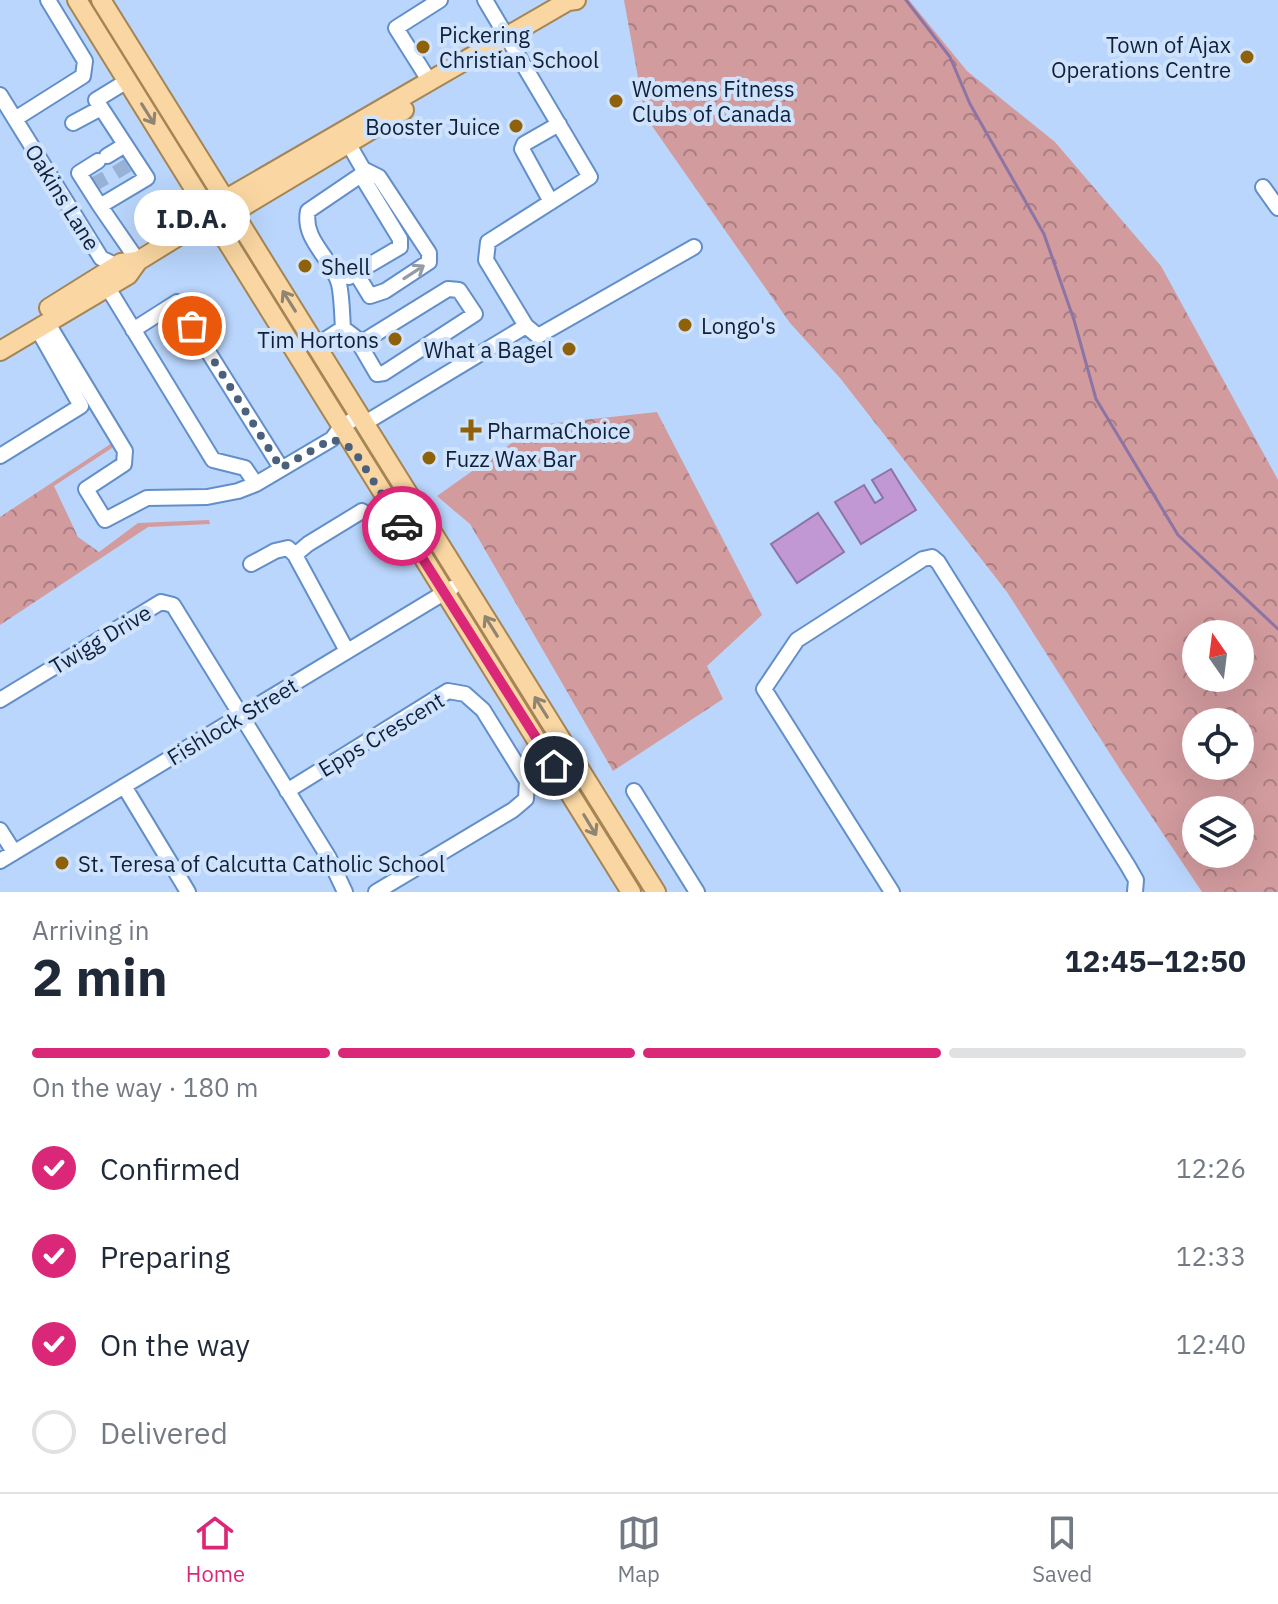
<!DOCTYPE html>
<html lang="en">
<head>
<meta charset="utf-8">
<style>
	body { margin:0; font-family:"IBM Plex Sans",sans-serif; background:#f6f6f7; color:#1f2937; height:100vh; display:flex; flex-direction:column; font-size:30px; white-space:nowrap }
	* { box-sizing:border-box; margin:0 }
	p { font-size:26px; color:#747a83 }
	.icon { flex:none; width:44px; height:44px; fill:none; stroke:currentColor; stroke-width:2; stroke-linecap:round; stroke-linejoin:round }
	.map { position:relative; height:892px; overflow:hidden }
	.panel { display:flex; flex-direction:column; background:#fff; flex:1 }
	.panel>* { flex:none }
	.needle { width:52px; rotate:346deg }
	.controls { position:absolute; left:1182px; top:620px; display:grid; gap:16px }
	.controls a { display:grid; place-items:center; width:72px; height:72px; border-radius:50%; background:#fff; box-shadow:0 8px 32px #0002; font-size:40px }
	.pin { position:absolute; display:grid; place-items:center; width:68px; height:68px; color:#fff; margin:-34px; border:4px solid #fff; border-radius:50%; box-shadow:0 2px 8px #0007 }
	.courier { position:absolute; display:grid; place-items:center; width:80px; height:80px; margin:-40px; border:6px solid #db2777; border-radius:50%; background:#fff; color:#222; box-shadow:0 2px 10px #0007 }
	.bubble { position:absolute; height:56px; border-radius:28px; background:#fff; box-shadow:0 8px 32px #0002; font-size:26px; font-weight:800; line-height:56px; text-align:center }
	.head em { font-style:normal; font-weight:800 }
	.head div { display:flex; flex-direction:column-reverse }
	.head { display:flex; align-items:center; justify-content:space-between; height:136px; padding:0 32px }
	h1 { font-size:52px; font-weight:800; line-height:60px }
	.bar { display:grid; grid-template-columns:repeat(4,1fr); gap:12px 8px; align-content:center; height:96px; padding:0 32px }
	.bar i { height:10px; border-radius:6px; background:#e0e1e3 }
	.bar .selected { background:#db2777 }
	.bar p { grid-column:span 4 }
	ol { padding:0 32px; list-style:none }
	li { display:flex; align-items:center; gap:24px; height:88px }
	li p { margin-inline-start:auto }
	li .icon { padding:8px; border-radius:50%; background:#db2777; color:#fff; stroke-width:4 }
	li:last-child { color:#747a83 }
	li i { width:44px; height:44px; border:4px solid #e0e1e3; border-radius:50% }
	.dock { display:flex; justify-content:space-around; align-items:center; height:112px; border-top:2px solid #e0e1e3; background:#fff; font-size:22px; color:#747a83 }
	.dock a { display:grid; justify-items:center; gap:4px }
	.dock .selected { color:#db2777 }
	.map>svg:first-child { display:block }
	.forest { fill:url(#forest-crowns); fill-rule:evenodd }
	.water { fill:#c298d4; stroke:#8c74a5; stroke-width:2 }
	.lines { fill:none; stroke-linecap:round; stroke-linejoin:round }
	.stream { stroke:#8c74a5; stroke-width:3 }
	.minor-tunnel { stroke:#98b2d5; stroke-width:14; stroke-dasharray:14 7; stroke-linecap:butt }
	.minor-casing { stroke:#638fc9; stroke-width:18 }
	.major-casing { stroke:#a58555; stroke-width:22 }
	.minor { stroke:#fff; stroke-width:14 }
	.major { stroke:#fad7a2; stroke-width:18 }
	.oneway { stroke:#908572 }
	.oneway2 { stroke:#939ba5 }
	.done { stroke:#4b607d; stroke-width:8; stroke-dasharray:0 14.4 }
	.route { stroke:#db2777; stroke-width:10 }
	.poi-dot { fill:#8f610a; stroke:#d0e3fc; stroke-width:3 }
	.labels { text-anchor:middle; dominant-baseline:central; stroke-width:8; stroke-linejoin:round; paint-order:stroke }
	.poi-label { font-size:22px; fill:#0f2038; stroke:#d0e3fc; text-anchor:start }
	.street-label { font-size:22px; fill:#0f2038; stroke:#d0e3fc }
</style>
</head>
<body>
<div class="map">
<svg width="1278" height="892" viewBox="0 0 1278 892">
	<defs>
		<pattern id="forest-crowns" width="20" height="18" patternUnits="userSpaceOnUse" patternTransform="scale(2)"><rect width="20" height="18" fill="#d29b9e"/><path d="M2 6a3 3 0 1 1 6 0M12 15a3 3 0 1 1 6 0" fill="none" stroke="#a97e82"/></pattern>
	</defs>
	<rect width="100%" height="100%" fill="#bad6fc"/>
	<path class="forest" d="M624 0H909L967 71 1055 142 1161 266 1278 480V892H1202L1123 774 1007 592 840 378 790 323 645 116ZM1196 634H1240V678H1196ZM1196 722H1240V766H1196ZM1196 810H1240V854H1196Z
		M657 412 762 615 707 666 723 699 613 771 470 524 437 496 537 425Z
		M112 443V448L54 486 78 537 99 552 138 523 209 520 210 524 148 527 0 625V517Z"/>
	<path class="water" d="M891 469 916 510 861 544 835 502 864 485 875 503 883 498 872 480Z
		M818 513 844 552 797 583 771 544Z"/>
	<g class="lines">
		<path class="stream" d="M906 0 950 57 970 104 1044 234 1074 320 1096 399 1178 535 1278 629"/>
		<path class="minor-tunnel" d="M118 163 129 181
			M96 175 107 195"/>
		<g class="minor-casing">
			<path id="minor" d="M127 81 96 100 147 178 100 206 138 261
				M430 82 396 28 440 0
				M0 95 101 258 117 266
				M15 119 83 76 85 61 48 0
				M73 123 101 108
				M107 156 125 145
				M98 161 79 173 100 206
				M1263 187 1278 208
				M551 202 522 149 524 144 559 124
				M356 273 370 296 385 291 429 262V253L379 177 363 169
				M349 277 400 247V239L361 175
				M108 288 213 460 245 468 256 484 332 439 340 428 360 415
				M47 322 125 451 124 464 86 489 105 520 147 498 207 497 238 491 256 484
				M526 326 538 336 694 247
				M343 328 356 338 377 374 384 373 475 314 459 290 448 289 359 344
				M133 330 177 302 281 468
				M317 345 343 328C342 315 342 297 339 284 332 258 302 240 308 211L361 175 363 169 348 143
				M365 423 526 326 486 260 488 242 590 177 485 0
				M0 456 81 406 37 328
				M251 564 275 551 288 548 295 555
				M347 651 295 555 308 544 362 511
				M0 700 161 602 173 605 329 858 345 892
				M124 786 188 892
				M287 791 448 691 465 694 483 710 527 781 526 799 513 810 376 892
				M634 791 697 892
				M0 830 14 852
				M0 861 452 588
				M892 892 764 689 797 640 923 559 932 557 938 562 1128 866 1136 880 1135 892"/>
		</g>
		<g class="major-casing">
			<path id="major" d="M77 0 631 892
				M101 0 656 892
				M222 214 234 212 404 110
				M49 308 121 263 138 261
				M0 351 128 275 138 261 211 216 226 199 568 1 576 0"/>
		</g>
		<use href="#minor" class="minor"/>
		<use href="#major" class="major"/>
	</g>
	<defs><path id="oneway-shaft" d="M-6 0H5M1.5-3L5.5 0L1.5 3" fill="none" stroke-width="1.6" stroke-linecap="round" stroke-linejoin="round" transform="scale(2)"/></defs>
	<g class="oneway">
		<use href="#oneway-shaft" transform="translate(148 114) rotate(58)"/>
		<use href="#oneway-shaft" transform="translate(289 301) rotate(-122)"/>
		<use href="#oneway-shaft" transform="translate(491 626) rotate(-122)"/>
		<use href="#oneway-shaft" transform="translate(541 707) rotate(-122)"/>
		<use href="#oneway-shaft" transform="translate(590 825) rotate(59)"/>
	</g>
	<use class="oneway2" href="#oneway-shaft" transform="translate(414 272) rotate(-33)"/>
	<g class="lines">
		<path class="done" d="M192 326 281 468 332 439 353 449 402 526"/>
		<path class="route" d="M402 526 554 766"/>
	</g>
	<g class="poi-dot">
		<circle cx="423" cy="47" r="8"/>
		<circle cx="1247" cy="57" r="8"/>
		<circle cx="616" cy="101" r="8"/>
		<circle cx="516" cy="126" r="8"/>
		<circle cx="305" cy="266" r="8"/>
		<circle cx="685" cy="325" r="8"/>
		<circle cx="395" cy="339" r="8"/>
		<circle cx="569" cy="349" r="8"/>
		<path d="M467 418h8v8h8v8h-8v8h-8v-8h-8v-8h8z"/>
		<circle cx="429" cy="458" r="8"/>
		<circle cx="62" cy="863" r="8"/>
	</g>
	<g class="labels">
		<g class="poi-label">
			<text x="439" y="34">Pickering<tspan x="439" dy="25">Christian School</tspan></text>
			<text x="1231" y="44" text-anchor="end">Town of Ajax<tspan x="1231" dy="25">Operations Centre</tspan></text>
			<text x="632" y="88">Womens Fitness<tspan x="632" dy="25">Clubs of Canada</tspan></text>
			<text x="500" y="126" text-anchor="end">Booster Juice</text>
			<text x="321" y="266">Shell</text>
			<text x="701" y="325">Longo's</text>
			<text x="379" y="339" text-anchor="end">Tim Hortons</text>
			<text x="553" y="349" text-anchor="end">What a Bagel</text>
			<text x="487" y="430">PharmaChoice</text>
			<text x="445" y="458">Fuzz Wax Bar</text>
			<text x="78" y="863">St. Teresa of Calcutta Catholic School</text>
		</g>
		<g class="street-label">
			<text transform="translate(63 197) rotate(58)">Oakins Lane</text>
			<text transform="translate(100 639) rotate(-31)">Twigg Drive</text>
			<text transform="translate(232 721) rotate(-31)">Fishlock Street</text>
			<text transform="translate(381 734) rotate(-31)">Epps Crescent</text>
		</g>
	</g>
</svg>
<div class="controls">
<a><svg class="needle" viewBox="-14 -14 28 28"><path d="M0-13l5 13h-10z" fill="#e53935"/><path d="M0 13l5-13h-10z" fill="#747a83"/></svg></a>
<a><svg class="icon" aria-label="locate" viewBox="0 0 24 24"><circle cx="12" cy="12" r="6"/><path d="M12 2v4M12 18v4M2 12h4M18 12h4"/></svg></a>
<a><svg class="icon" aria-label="layers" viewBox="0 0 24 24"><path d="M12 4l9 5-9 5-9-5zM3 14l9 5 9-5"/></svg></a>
</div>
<div class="pin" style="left:192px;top:326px;background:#ea580c"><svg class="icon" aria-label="bag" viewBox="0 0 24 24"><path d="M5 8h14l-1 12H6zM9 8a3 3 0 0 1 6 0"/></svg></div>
<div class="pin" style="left:554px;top:766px;background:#1f2937"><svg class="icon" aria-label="home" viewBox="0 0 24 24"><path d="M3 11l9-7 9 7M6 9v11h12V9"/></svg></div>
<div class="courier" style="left:402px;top:526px"><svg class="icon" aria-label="car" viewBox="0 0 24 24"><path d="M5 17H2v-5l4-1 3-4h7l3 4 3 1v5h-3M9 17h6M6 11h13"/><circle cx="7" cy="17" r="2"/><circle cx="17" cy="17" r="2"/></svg></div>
<div class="bubble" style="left:134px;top:190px;width:116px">I.D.A.</div>
</div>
<section class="panel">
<div class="head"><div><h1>2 min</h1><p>Arriving in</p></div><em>12:45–12:50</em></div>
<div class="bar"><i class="selected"></i><i class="selected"></i><i class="selected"></i><i></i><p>On the way · 180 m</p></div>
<ol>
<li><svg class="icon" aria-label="check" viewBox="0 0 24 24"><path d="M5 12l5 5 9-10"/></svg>Confirmed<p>12:26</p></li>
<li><svg class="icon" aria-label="check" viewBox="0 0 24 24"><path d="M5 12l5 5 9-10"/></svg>Preparing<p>12:33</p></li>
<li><svg class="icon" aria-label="check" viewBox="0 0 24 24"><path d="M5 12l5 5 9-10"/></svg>On the way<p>12:40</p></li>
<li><i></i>Delivered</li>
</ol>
</section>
<nav class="dock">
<a class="selected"><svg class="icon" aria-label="home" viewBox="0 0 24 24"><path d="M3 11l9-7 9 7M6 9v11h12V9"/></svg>Home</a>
<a><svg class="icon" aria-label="map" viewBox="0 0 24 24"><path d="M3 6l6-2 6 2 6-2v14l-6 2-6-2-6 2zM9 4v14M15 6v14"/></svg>Map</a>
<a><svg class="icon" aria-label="saved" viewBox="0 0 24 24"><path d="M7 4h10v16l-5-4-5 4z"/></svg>Saved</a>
</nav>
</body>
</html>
